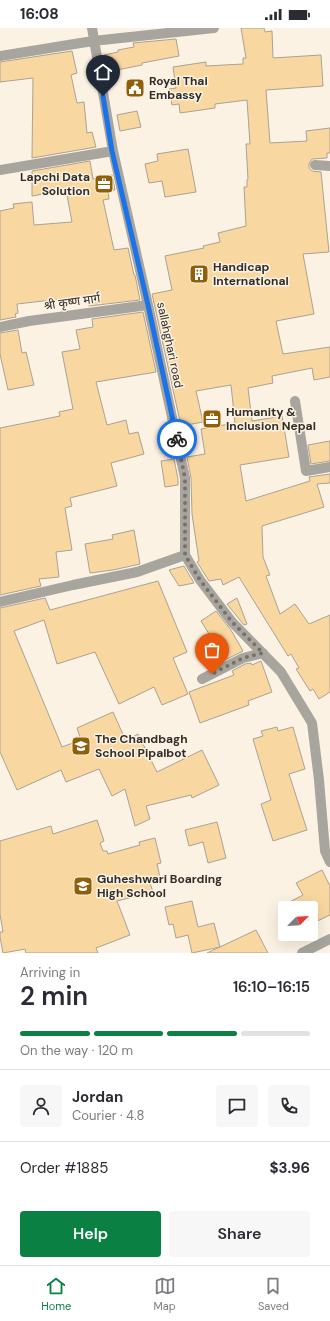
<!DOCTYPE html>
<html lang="en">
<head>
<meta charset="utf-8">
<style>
	body { margin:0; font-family:"DM Sans","Noto Sans Devanagari",sans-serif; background:#f7f7f7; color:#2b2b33; height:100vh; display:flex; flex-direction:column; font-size:15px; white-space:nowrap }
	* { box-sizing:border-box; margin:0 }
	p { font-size:13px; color:#7c7c81 }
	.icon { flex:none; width:22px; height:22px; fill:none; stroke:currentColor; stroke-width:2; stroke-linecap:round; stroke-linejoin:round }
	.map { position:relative; height:925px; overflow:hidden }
	.sheet { display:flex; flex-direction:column; background:#fff; flex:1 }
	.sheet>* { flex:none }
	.needle { width:26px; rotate:66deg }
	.controls { position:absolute; left:278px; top:873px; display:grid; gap:8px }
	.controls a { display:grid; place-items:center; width:40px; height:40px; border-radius:4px; background:#fff; box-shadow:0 4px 16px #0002; font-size:20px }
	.pin { position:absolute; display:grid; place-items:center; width:34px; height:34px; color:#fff; margin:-41px -17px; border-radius:50% 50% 50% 0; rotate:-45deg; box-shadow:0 0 4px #0007 }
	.pin .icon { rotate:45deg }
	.courier { position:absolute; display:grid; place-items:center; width:40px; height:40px; margin:-20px; border:3px solid #1a73e8; border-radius:50%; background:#fff; color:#222; box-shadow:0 1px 5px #0007 }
	.overview em { font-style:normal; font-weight:600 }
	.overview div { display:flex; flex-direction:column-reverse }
	.overview { display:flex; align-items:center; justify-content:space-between; height:68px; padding:0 20px }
	h1 { font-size:26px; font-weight:600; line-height:30px }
	.bar { display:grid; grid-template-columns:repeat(4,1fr); gap:6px 4px; align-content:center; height:48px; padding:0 20px }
	.bar i { height:5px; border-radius:3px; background:#e1e1e2 }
	.bar .active { background:#0b8043 }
	.bar p { grid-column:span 4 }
	.line { display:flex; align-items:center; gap:10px; padding:0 20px; border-top:1px solid #e1e1e2 }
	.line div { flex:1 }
	.round { display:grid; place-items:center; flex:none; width:42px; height:42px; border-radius:4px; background:#f7f7f7 }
	.primary-button { display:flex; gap:8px; margin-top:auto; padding:8px 20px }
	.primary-button a { flex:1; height:46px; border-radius:4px; background:#0b8043; color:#fff; font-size:16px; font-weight:600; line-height:46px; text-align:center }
	.primary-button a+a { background:#f7f7f7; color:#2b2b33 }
	.status { display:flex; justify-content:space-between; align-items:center; height:28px; padding:0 20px; background:#fff; direction:ltr }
	.status svg { height:11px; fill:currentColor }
	.menu { display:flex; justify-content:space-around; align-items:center; height:56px; border-top:1px solid #e1e1e2; background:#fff; font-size:11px; color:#7c7c81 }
	.menu a { display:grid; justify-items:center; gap:2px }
	.menu .active { color:#0b8043 }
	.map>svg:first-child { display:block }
	.building { fill:#f8d7a0; stroke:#aba294 }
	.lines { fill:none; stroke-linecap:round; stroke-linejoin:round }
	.minor { stroke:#a7a59e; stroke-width:10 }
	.tertiary { stroke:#a7a59e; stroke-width:10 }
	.done { stroke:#777169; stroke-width:4; stroke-dasharray:0 7.2 }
	.route { stroke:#1a73e8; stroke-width:5 }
	.labels { text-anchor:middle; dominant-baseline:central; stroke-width:3; stroke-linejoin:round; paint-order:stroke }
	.poi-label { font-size:12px; font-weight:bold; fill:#302c27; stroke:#fcf2e3; text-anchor:start }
	.street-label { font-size:12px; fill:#302c27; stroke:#fcf2e3 }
</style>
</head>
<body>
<div class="status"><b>16:08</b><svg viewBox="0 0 49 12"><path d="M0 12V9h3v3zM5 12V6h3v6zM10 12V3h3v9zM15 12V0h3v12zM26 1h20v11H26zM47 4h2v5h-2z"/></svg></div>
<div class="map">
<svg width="330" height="925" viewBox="0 0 330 925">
	<rect width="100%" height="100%" fill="#fcf2e3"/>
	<path class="building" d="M241 0H264L265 4 272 3 273 30 321 27 323 58 266 62 270 115 307 113 306 103 330 100V125H327V130L312 131 309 136V140L312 143 321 144 329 224 303 226 314 286 276 293 283 326 330 319V349L314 352 312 340 272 348 273 355 248 360 252 393 282 388 289 429 240 437 246 473 310 453 309 449 330 446V455L317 456 324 479 262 498 263 529 270 547 266 548 280 586 295 576 309 596 330 587V664L319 671 313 661 310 663 296 641 299 640 291 626 288 628 239 549 223 557 221 551 209 553 197 534 199 533 192 486 191 450 187 429 205 426 201 401 235 395 231 357 196 363 203 394 181 398 152 266 172 262 165 228 204 220 203 218 220 214 218 205 246 198 244 159H247V152L248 151 246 116H250L247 72 215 76V80L180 85 179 76 172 77 169 61 176 60 173 39 206 34V38L243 36V30H246Z
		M176 11 179 28 142 35V37L107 44 104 27 118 24V22L134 19 133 15Z
		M72 23 77 45 71 47 77 75 84 74 87 105 92 104 96 119 32 130 33 50 0 54V34Z
		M137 83 141 99 120 103 117 87Z
		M188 121 196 164 165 169 162 153 149 155 145 136 158 133 157 126Z
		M90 133 93 151 112 147 115 162 108 163 109 171 103 172 114 222 128 220 134 247H135L140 272 89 278 87 268 17 276 18 285 15 286 16 289 0 292V183L14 180 13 176 32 174 34 197 72 194 66 162 32 168V143Z
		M143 284 156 344 96 354 107 397 126 392 129 406 138 404 144 426 111 435 117 458 70 470 72 478 65 480 72 522 56 524 59 549 39 551 41 558 0 567V400L60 388 59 384 73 381 62 324 80 321 76 302 93 299 92 291Z
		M18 302 22 325 26 324 34 357 8 362 0 326V305Z
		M330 413V433L311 436 308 417Z
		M174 431 178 451V457L165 459 161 433Z
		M134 502 140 536 113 542 90 545 85 516 113 511 112 507Z
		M184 538 194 555 179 558 169 542Z
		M158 553 187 624 173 630 188 666 162 677 154 659 119 676 95 624 57 636 44 592 14 603 62 719 81 712 77 700 113 684 126 713 138 706 157 744 202 722 219 757 192 770 191 767 146 778 150 791 135 798 125 761 112 768 99 741 66 754 61 742 17 762 0 724V580L45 570 50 582Z
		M237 570 247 596 244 597 227 576Z
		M216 583 231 602 243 623 225 632 201 593Z
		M261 633 272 664 248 673 249 677 200 695 189 664 234 647 232 643 245 636 251 635 252 637Z
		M277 699 278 703 293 699 305 741 289 746 307 802 273 813 261 776 271 772 253 711 263 708 261 703Z
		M97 792 104 813 100 815 103 823H107L108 826 140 817 139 814 155 810 161 835 157 836 160 849 149 852 153 864 117 873 130 907 96 920 98 925H26L25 921 3 925 0 909V904H3L0 886V813L51 798 53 806Z
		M217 794 226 830 208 835 203 814 189 818 185 802Z
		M322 842 330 858V887L311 896V880H278L303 867 296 855Z
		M192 873 198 899 214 895 220 919 192 925 188 907 176 910 173 896 169 897 165 879Z
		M256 902 268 925H207Z"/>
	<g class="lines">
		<path class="minor" d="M0 28 93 13 214 0
			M315 137 330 138
			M0 142 113 123
			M0 299 29 293 148 277
			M295 373 306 443 330 439
			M185 527 200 552 232 594 281 644 312 695 319 752 325 823 330 834
			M0 574 73 557 137 544 185 527V450L148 277 113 123 92 0
			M202 651 243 630 263 625"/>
		<path class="tertiary" d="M302 925 330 911"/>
	</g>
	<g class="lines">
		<path class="done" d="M177 411 185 450V527L200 552 232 594 263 625 243 630 212 646"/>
		<path class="route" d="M103 68 112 123 148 277 177 411"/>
	</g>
	<defs>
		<g id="civic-square" transform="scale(1)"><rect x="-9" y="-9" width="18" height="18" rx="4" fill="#8f5f09" stroke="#fcf2e3"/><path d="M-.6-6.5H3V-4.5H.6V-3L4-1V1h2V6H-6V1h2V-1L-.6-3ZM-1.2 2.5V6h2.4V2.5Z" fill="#fff"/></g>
		<g id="office-square" transform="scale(1)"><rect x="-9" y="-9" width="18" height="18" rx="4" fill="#8f5f09" stroke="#fcf2e3"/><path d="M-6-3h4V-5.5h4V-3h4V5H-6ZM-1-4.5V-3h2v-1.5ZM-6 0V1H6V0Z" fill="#fff"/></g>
		<g id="building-square" transform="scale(1)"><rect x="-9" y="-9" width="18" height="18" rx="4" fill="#8f5f09" stroke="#fcf2e3"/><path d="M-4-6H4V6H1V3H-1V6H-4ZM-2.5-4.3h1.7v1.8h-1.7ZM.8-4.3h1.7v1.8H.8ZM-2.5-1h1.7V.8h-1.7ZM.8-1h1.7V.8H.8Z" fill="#fff"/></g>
		<g id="school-square" transform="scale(1)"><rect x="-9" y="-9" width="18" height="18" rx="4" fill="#8f5f09" stroke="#fcf2e3"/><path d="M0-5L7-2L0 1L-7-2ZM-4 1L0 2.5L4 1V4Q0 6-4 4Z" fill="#fff"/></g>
	</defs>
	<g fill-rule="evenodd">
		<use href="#civic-square" x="135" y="60"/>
		<use href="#office-square" x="104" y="156"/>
		<use href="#building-square" x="199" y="246"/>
		<use href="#office-square" x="212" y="391"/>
		<use href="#school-square" x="81" y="718"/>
		<use href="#school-square" x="83" y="858"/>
	</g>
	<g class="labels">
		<g class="poi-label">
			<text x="149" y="53">Royal Thai<tspan x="149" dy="14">Embassy</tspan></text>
			<text x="90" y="149" text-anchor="end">Lapchi Data<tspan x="90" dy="14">Solution</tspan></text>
			<text x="213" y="239">Handicap<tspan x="213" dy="14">International</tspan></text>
			<text x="226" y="384">Humanity &amp;<tspan x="226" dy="14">Inclusion Nepal</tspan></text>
			<text x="95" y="711">The Chandbagh<tspan x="95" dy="14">School Pipalbot</tspan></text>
			<text x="97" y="851">Guheshwari Boarding<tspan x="97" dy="14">High School</tspan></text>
		</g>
		<g class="street-label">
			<text transform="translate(72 274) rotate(-8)">श्री कृष्ण मार्ग</text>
			<text transform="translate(170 317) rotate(78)">sallahghari road</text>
		</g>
	</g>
</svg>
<div class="controls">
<a><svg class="needle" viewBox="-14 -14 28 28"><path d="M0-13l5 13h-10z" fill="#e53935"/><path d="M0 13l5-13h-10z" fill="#7c7c81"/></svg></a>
</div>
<div class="pin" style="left:212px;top:646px;background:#ea580c"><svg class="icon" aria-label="bag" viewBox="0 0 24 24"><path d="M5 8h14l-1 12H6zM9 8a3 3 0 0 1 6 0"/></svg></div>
<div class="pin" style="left:103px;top:68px;background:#1f2937"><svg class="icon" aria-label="home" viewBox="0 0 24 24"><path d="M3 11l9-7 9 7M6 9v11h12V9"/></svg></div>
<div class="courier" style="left:177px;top:411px"><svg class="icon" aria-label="bike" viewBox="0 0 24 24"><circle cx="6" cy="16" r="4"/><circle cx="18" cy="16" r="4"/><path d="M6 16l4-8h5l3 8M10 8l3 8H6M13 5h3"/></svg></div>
</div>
<section class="sheet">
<div class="overview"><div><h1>2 min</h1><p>Arriving in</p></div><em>16:10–16:15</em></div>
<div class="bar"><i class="active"></i><i class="active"></i><i class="active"></i><i></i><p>On the way · 120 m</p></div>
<div class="line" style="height:72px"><a class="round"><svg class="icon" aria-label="person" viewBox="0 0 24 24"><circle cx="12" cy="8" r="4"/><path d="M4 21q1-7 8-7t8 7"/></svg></a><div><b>Jordan</b><p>Courier · 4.8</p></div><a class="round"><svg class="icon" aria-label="chat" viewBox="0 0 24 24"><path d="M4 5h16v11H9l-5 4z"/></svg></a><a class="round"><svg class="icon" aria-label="phone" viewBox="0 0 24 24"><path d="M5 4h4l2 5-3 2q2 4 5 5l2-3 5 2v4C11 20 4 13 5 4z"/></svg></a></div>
<div class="line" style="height:52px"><div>Order #1885</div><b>$3.96</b></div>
<div class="primary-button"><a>Help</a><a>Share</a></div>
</section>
<nav class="menu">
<a class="active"><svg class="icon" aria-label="home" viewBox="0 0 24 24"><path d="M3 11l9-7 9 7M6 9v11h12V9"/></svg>Home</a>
<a><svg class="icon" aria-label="map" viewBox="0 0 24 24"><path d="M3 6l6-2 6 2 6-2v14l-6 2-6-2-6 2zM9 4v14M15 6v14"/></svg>Map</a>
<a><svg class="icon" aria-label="saved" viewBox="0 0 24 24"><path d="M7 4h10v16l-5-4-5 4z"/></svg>Saved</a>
</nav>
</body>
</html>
